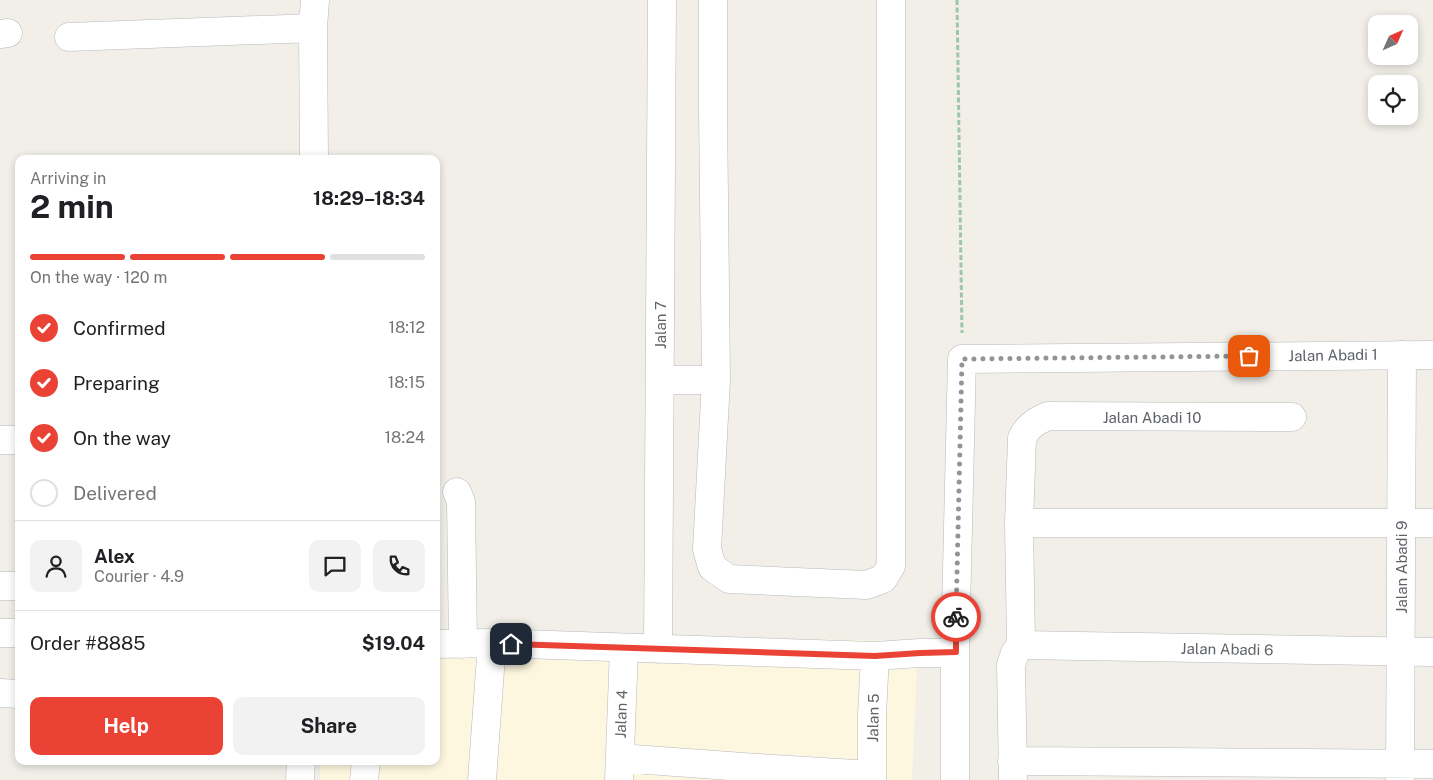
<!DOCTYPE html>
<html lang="en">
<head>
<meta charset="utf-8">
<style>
	body { margin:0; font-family:"Public Sans",sans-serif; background:#f2f2f2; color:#202124; height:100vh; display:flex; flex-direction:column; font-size:19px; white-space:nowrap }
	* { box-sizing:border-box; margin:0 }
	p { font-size:16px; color:#757577 }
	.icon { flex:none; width:28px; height:28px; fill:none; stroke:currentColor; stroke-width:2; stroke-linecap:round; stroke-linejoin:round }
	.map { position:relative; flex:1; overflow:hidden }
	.side { position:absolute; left:15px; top:155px; width:425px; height:610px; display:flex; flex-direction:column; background:#fff; border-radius:10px; box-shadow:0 2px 8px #0003 }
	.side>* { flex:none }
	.needle { width:32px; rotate:45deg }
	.fabs { position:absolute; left:1368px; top:15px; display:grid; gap:10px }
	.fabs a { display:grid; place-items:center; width:50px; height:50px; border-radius:10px; background:#fff; box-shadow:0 2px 8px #0003; font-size:25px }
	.pin { position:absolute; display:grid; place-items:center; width:42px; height:42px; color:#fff; margin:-21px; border-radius:10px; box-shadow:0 2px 8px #0006 }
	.courier { position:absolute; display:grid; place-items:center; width:50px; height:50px; margin:-25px; border:4px solid #ea4335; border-radius:50%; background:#fff; color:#222; box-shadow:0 1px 6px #0007 }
	.headline em { font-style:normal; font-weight:700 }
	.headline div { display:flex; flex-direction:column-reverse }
	.headline { display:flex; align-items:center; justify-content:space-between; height:85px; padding:0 15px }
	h1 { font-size:32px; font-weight:700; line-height:38px }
	.bar { display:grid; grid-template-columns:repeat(4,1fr); gap:8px 5px; align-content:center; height:60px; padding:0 15px }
	.bar i { height:6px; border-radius:4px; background:#e0e0e0 }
	.bar .current { background:#ea4335 }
	.bar p { grid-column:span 4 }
	.line { display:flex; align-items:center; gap:12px; padding:0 15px; border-top:1px solid #e0e0e0 }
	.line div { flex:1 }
	.round { display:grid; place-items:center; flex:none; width:52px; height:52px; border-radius:10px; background:#f2f2f2 }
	ol { padding:0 15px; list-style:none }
	li { display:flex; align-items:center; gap:15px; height:55px }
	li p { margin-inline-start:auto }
	li .icon { padding:5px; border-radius:50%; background:#ea4335; color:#fff; stroke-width:4 }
	li:last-child { color:#757577 }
	li i { width:28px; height:28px; border:2px solid #e0e0e0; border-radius:50% }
	.button { display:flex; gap:10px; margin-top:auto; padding:10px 15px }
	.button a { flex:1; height:58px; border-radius:10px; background:#ea4335; color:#fff; font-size:20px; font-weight:700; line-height:58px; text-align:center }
	.button a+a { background:#f2f2f2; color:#202124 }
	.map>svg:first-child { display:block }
	.commercial { fill:#fef7e0 }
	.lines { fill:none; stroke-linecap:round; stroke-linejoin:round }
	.minor-casing { stroke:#b5b8bc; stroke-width:29 }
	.path { stroke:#9cc7a9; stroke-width:3; stroke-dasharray:5 2.5; stroke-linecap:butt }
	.minor { stroke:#fff; stroke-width:28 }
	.done { stroke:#929495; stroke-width:5; stroke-dasharray:0 9 }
	.route { stroke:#ea4335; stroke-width:6 }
	.labels { text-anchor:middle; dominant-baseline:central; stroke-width:4; stroke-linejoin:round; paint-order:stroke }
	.street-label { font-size:15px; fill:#5f6368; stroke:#fff }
</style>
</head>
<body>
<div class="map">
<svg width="1433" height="780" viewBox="0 0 1433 780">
	<rect width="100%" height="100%" fill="#f1efe8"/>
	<path class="commercial" d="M436 633 918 641 912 780H320V761H436Z"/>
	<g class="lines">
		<g class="minor-casing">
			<path id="minor" d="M713 0V107L716 380 707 549 712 567 729 579 866 585 883 579 891 566V0
				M0 34 8 33
				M69 37 313 28
				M314 159 313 28 315 0
				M660 380H716
				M0 440H19
				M457 492 461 502 463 644
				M1019 523H1433
				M0 586H19
				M0 633H19
				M436 644 492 643 875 656 920 653H955
				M1021 645 1433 652
				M658 649 662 0
				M0 693 19 694
				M620 758 743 767 742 780
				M1012 761 1433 764
				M743 767 872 775
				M300 780 301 761
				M364 780 366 761
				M482 780 492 643
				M619 780 624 648
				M872 780V715L875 656
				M955 780V653L962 359 1433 355
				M1013 780 1011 665 1015 653 1021 645 1019 523 1022 438C1028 426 1036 421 1048 416L1292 417
				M1400 780 1402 355"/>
		</g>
		<path class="path" d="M957 0 962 333"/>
		<use href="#minor" class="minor"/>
	</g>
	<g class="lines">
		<path class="done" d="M956 617 962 359 1249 356"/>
		<path class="route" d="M511 644 875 656 920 653 956 652V617"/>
	</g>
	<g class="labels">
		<g class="street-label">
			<text transform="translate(660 325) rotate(-90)">Jalan 7</text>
			<text transform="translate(1333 355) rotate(-1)">Jalan Abadi 1</text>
			<text x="1152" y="417">Jalan Abadi 10</text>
			<text transform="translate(1401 567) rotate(-90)">Jalan Abadi 9</text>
			<text transform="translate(1227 649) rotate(1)">Jalan Abadi 6</text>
			<text transform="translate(621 714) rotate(-88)">Jalan 4</text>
			<text transform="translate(873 718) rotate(-89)">Jalan 5</text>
		</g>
	</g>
</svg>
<div class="fabs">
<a><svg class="needle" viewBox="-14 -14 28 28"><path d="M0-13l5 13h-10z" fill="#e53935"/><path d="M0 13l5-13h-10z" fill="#757577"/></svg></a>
<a><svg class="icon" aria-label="locate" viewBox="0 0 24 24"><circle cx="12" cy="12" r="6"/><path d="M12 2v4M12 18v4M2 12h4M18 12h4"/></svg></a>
</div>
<div class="pin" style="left:1249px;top:356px;background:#ea580c"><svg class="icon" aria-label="bag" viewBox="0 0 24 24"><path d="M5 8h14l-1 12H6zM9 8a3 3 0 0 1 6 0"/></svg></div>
<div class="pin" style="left:511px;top:644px;background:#1f2937"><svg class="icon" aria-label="home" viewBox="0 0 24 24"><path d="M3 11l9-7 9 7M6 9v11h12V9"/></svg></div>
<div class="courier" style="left:956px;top:617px"><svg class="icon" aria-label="bike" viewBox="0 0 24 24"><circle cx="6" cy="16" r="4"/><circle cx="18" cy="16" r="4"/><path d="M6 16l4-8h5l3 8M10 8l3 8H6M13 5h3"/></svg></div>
<section class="side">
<div class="headline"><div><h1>2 min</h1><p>Arriving in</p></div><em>18:29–18:34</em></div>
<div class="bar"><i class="current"></i><i class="current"></i><i class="current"></i><i></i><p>On the way · 120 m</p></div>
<ol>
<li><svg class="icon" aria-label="check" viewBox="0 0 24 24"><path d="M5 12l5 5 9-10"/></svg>Confirmed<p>18:12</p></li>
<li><svg class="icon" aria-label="check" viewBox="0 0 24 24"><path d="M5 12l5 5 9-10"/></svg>Preparing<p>18:15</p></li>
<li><svg class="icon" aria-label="check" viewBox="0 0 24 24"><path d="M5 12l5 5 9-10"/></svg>On the way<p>18:24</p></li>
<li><i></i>Delivered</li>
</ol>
<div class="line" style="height:90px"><a class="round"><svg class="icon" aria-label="person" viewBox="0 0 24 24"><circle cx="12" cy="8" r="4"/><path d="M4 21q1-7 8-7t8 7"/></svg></a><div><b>Alex</b><p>Courier · 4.9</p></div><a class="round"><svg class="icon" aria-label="chat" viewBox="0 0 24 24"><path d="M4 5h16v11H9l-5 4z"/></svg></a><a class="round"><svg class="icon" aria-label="phone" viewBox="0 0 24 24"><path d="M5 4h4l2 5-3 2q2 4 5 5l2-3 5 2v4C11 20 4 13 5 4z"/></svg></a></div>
<div class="line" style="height:65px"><div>Order #8885</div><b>$19.04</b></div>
<div class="button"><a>Help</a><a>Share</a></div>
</section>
</div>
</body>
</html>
